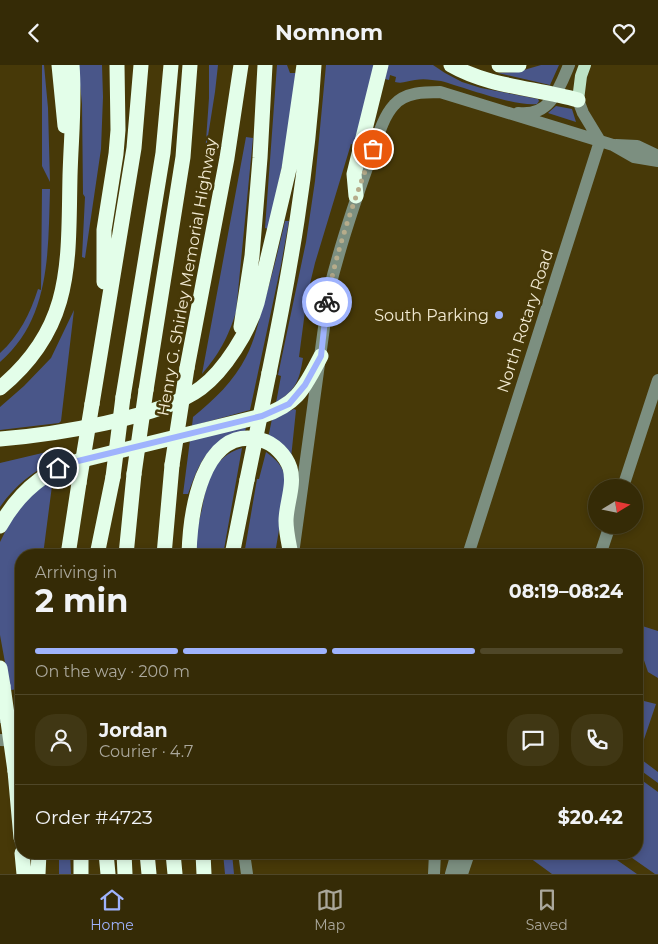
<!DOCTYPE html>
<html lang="en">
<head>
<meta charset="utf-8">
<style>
	body { margin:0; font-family:Montserrat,sans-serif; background:#403714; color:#f1f3f6; height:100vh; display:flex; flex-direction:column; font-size:19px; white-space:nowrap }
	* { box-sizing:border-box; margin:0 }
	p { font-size:16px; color:#aaa79b }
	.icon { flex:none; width:28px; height:28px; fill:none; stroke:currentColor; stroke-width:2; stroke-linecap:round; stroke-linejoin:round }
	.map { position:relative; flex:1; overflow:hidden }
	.side { position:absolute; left:15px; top:484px; width:628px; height:310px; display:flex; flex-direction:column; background:#352b06; border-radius:20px; box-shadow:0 2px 8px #0003,0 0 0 1px #4f4728 }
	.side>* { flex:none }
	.needle { width:32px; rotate:80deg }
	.tools { position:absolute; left:588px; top:414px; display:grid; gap:10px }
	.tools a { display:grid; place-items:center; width:55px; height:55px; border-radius:50%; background:#352b06; box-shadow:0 2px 8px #0003,0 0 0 1px #4f4728; font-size:25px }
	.pin { position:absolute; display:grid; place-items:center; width:42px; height:42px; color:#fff; margin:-21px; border:2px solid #fff; border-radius:50%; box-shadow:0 1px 5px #0007 }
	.courier { position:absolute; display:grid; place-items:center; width:50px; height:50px; margin:-25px; border:4px solid #9fb3fd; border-radius:50%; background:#fff; color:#222; box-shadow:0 1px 6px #0007 }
	.headline em { font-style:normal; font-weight:700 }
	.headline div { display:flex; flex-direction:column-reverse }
	.headline { display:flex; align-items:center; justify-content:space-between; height:85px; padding:0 20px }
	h1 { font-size:32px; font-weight:700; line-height:38px }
	.bar { display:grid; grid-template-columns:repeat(4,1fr); gap:8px 5px; align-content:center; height:60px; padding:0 20px }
	.bar i { height:6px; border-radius:4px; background:#4f4728 }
	.bar .current { background:#9fb3fd }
	.bar p { grid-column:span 4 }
	.line { display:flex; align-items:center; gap:12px; padding:0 20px; border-top:1px solid #4f4728 }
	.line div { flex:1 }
	.round { display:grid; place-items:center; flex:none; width:52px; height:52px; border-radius:20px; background:#403714 }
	header { display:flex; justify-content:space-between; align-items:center; height:65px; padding:0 20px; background:#352b06; font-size:22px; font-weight:700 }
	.menu { display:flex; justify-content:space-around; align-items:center; height:70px; border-top:1px solid #4f4728; background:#352b06; font-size:14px; color:#aaa79b }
	.menu a { display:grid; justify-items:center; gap:2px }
	.menu .current { color:#9fb3fd }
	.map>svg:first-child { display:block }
	.green { fill:#495689 }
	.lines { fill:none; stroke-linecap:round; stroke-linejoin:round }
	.minor { stroke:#7c8f80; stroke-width:12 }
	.major { stroke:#bde2c5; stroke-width:12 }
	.highway { stroke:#e3fee9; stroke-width:15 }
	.highway-bridge { stroke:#e3fee9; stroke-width:15 }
	.done { stroke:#b6ac8b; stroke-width:5; stroke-dasharray:0 9 }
	.route { stroke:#9fb3fd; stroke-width:6 }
	.poi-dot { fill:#9fb3fd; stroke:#473908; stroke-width:2 }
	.labels { text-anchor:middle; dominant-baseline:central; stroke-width:5; stroke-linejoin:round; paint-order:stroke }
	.street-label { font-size:16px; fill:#f2ead2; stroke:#473908 }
	.poi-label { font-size:16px; fill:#f2ead2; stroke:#473908; text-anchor:end }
</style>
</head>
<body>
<header><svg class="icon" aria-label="back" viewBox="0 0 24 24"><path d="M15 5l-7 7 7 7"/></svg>Nomnom<svg class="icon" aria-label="heart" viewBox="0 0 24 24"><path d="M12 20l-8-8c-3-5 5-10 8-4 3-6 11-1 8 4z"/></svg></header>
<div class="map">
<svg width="658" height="809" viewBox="0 0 658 809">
	<rect width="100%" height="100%" fill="#473908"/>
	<path class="green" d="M42 0H44L48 43 50 117 42 101Z
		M78 0H102L103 32 101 84 85 193 82 192 85 132 83 129 82 39Z
		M209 0H218L215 27 205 90 209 33Z
		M277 0H287L290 8H298C292 60 280 112 268 164L265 163Z
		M326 0H374L356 80 351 79 315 198 307 231 299 292 303 293C299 317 296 324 276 338L281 311 278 310 306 177 315 116Z
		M388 0H433L445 8 462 17 481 23 538 34 539 36 537 39C516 42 463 22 441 16 432 15 424 13 415 15 407 16 403 19 395 17L396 12 390 10 389 15 385 14Z
		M541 0H559L550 20 498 8 517 7Z
		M556 41 572 44 576 57 548 48Z
		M246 72 253 73 236 247C228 273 219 289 202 309Z
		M42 124H50C48 186 51 253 0 297V288C19 271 30 249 38 224L41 225Z
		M285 156H289L281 200 250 345 192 361 193 352C214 335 234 316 246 292 253 279 257 263 261 248 270 218 278 187 285 156Z
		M74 245 61 356 59 358 0 365V342L24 321 51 293Z
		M294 344 296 345 291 393 268 373 272 354Z
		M246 362 245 367C208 375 200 396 188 429H183L190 375Z
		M242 383 223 490H195C195 474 198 459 202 444 207 416 212 392 242 383Z
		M55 385 57 394C34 406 15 420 0 442V398Z
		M266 387C274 393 280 398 284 408 288 421 277 474 275 490H244L257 414H259Z
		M53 413 43 490H21V624L10 625 0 570V477L15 447 28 432Z
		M636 559 658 566V613L648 607 636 572Z
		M636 634 656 639 638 692 658 707V718L636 702Z
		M636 711 658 727V809H655L625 788H636Z
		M59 788H70L71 809H59Z
		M223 788H232L234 809H225Z
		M525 788H607L637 809H552L526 790Z"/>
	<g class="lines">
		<path class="minor" d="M578 35 583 48 600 76
			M518 48C550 52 559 24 569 0
			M616 80 637 81 658 91
			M623 422 658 315
			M293 489 329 226C340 180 355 136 371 92 377 75 382 53 394 40 405 27 425 27 440 27L613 80 634 92 658 96
			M468 490 600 76
			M600 490 610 460
			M0 652 21 653
			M0 675 21 676
			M244 788 247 809
			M434 809 435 788
			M451 809 457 788
			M462 809 469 788"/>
		<path class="major" d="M578 35 581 11 585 0"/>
		<path class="highway" d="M59 0 65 61
			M451 0C489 22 537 23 578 35
			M499 0H519
			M356 131 354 109 381 0
			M104 217V165L116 89 118 65 117 0
			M241 262 252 191 260 93 265 0
			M187 303 227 93 241 0
			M269 308C290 206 308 104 314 0
			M0 323C74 262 68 198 70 111 71 74 75 37 72 0
			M146 325 183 92 190 0
			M123 332 163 88 171 0
			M92 339 134 83 141 0
			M0 374C52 370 161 353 201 323 225 305 249 266 257 238L289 104 304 0
			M0 461C18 429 43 406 78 396L262 351C298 339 304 323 321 291
			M68 490 79 418
			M97 490 113 412
			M126 490 134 409
			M164 490 172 400
			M189 490C190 451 201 359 261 375 274 378 286 391 290 403 295 420 286 439 286 456 286 467 289 479 291 490
			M232 490 247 415
			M0 603 3 621
			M15 706 21 773
			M22 788 24 809
			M106 788 108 809
			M124 788 125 809
			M147 788 149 809
			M173 788 175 809
			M203 788 204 809
			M38 809 39 788
			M81 809V788"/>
		<path class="highway-bridge" d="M172 400 187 303
			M134 409 146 325
			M113 412 123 332
			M247 415 269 308
			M79 418 92 339
			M3 621 15 706"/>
	</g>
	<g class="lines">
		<path class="done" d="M327 237C336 185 355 134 373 84"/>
		<path class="route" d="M58 403 78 396 262 351 289 339 305 320 321 291 327 237"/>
	</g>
	<circle class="poi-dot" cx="499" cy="250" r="5"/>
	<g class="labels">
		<g class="street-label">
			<text transform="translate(187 212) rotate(-80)">Henry G. Shirley Memorial Highway</text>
			<text transform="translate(525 256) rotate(-72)">North Rotary Road</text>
		</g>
		<g class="poi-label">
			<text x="489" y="250">South Parking</text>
		</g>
	</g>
</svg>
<div class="tools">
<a><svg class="needle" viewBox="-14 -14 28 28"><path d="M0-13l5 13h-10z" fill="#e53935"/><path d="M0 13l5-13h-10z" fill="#aaa79b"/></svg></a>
</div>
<div class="pin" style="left:373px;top:84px;background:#ea580c"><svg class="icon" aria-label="bag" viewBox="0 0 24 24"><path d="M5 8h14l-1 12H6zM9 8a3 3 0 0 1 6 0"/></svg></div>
<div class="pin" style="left:58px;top:403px;background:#1f2937"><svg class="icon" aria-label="home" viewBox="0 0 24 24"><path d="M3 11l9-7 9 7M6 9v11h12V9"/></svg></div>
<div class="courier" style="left:327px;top:237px"><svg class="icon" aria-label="bike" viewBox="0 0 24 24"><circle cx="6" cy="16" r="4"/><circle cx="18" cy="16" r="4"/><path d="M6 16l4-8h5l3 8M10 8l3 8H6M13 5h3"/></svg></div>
<section class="side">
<div class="headline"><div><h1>2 min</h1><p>Arriving in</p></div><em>08:19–08:24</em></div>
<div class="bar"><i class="current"></i><i class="current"></i><i class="current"></i><i></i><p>On the way · 200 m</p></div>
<div class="line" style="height:90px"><a class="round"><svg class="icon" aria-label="person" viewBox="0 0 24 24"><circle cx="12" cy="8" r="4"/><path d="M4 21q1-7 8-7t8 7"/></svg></a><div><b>Jordan</b><p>Courier · 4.7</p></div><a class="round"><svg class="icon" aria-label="chat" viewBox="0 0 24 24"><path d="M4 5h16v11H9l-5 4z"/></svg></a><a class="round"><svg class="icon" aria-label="phone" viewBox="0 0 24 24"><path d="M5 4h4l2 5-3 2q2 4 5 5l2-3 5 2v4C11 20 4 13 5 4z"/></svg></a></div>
<div class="line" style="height:65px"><div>Order #4723</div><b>$20.42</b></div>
</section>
</div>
<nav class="menu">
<a class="current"><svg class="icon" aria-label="home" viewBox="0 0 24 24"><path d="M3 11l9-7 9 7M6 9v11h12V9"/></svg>Home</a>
<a><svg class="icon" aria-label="map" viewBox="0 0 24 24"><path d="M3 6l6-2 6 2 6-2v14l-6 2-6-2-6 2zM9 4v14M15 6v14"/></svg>Map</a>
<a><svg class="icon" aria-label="saved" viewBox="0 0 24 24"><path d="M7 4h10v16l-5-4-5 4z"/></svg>Saved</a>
</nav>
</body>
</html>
